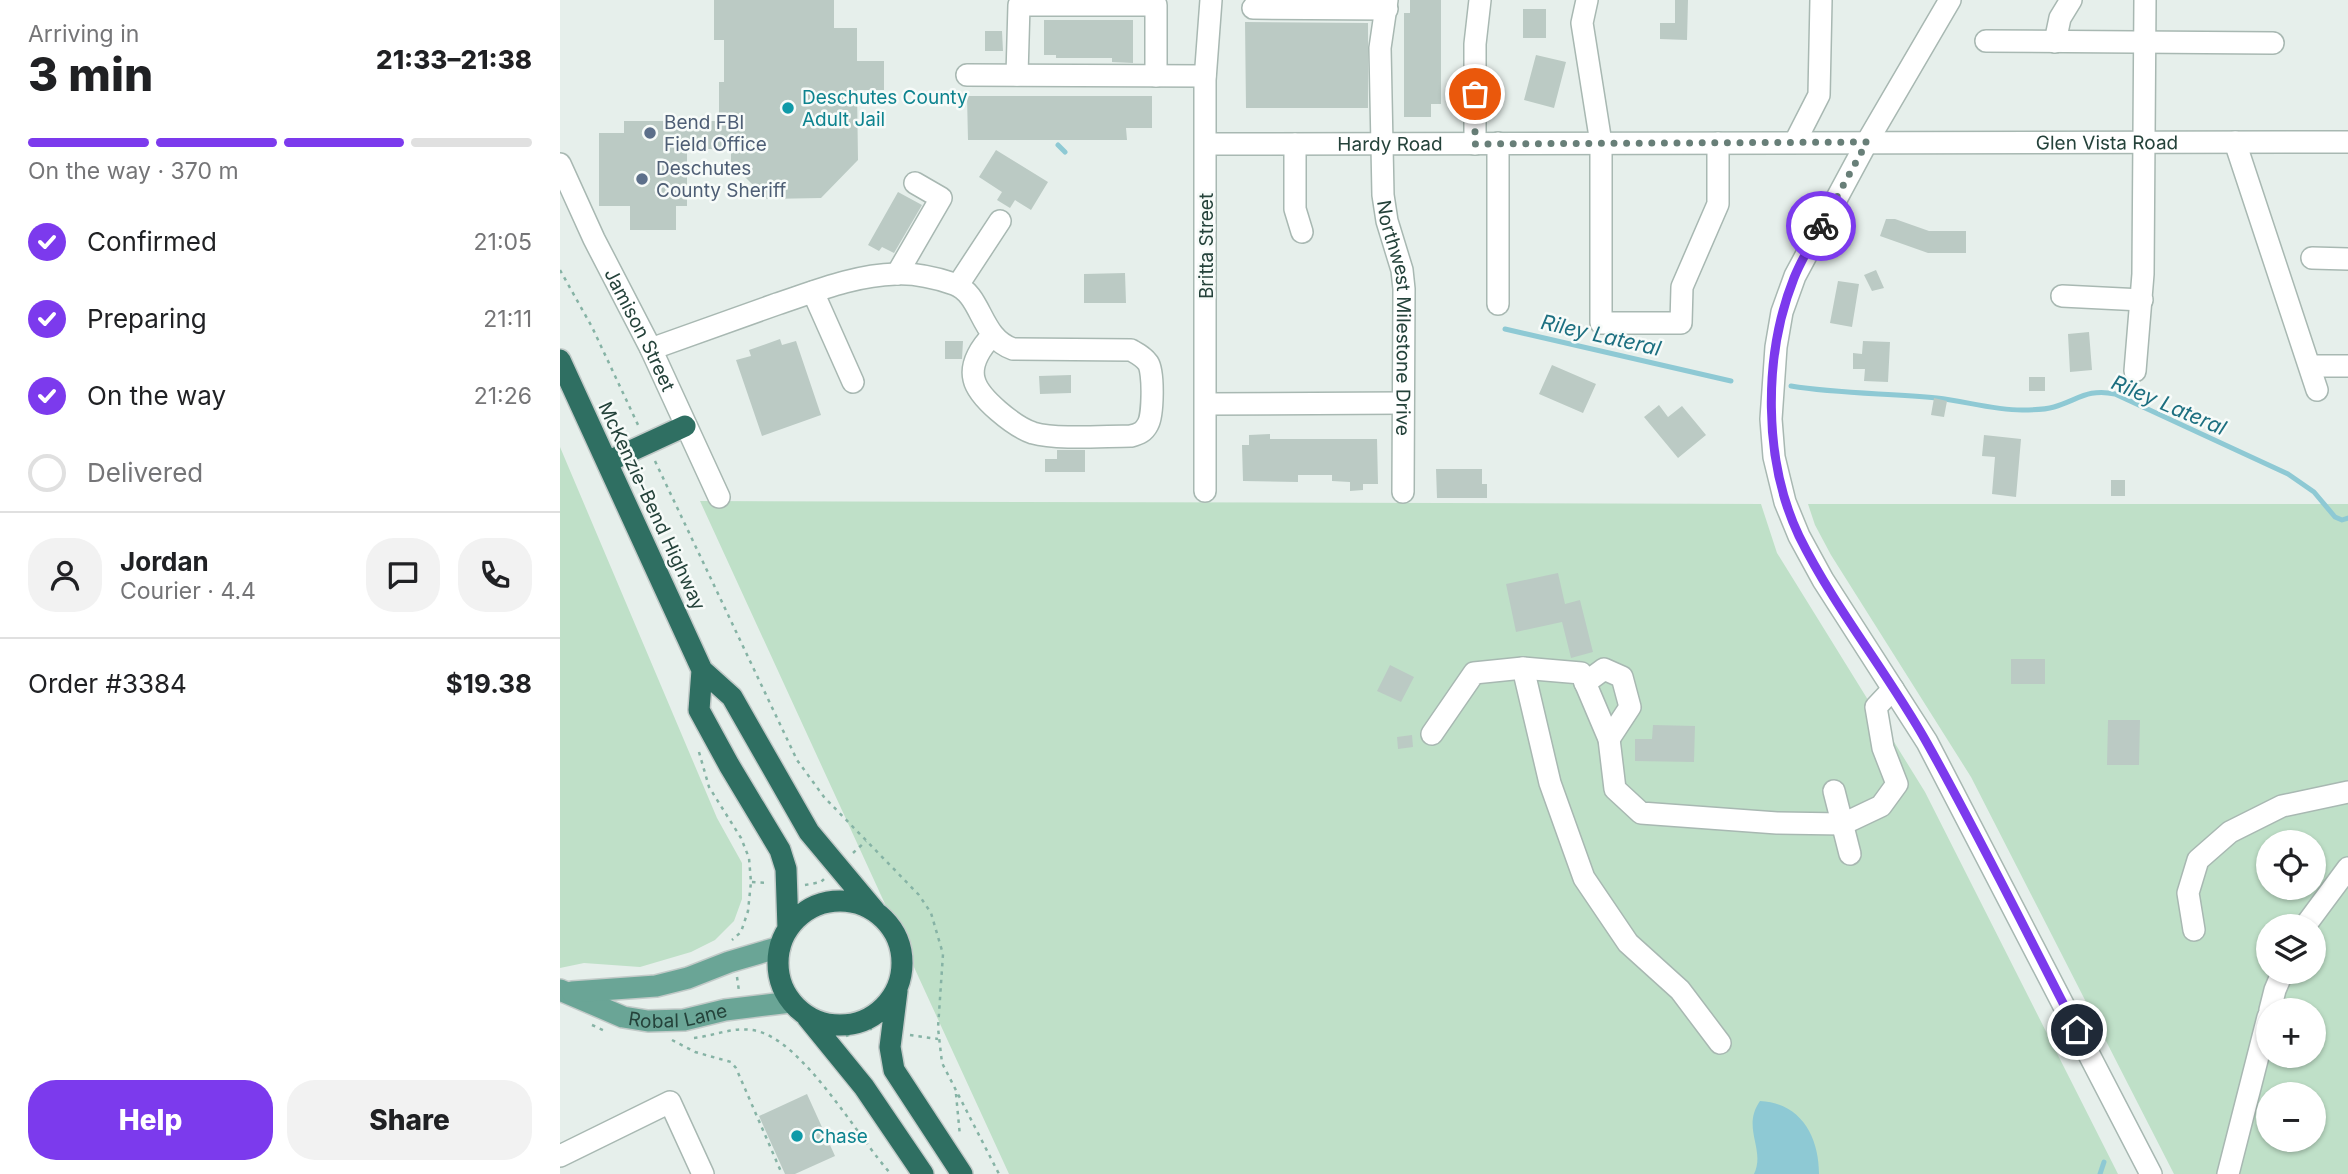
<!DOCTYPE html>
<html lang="en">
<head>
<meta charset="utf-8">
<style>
	body { margin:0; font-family:Inter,sans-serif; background:#f2f2f2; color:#202124; height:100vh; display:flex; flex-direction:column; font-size:26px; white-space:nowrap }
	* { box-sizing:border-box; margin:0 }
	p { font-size:23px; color:#757577 }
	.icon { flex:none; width:38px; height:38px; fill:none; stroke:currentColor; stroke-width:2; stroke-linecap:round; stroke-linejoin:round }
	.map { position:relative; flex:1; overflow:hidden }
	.panel { display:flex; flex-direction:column; background:#fff; width:560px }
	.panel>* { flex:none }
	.fabs { position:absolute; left:1696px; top:830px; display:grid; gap:14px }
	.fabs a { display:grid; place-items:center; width:70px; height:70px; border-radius:50%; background:#fff; box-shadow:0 2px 5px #0004; font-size:35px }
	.pin { position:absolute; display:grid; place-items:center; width:60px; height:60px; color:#fff; margin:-30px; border:4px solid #fff; border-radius:50%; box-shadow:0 2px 7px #0007 }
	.courier { position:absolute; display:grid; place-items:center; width:70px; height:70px; margin:-35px; border:5px solid #7c3aed; border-radius:50%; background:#fff; color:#222; box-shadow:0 2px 9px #0007 }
	.headline em { font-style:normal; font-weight:800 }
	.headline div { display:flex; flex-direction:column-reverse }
	.headline { display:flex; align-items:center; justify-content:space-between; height:119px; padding:0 28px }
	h1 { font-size:46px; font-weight:800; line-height:52px }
	.bar { display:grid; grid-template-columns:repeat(4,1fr); gap:10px 7px; align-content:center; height:84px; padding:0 28px }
	.bar i { height:9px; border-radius:5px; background:#e0e0e0 }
	.bar .selected { background:#7c3aed }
	.bar p { grid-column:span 4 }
	.line { display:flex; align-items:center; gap:18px; padding:0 28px; border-top:2px solid #e0e0e0 }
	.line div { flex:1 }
	.round { display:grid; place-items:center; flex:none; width:74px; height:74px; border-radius:28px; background:#f2f2f2 }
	ol { padding:0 28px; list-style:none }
	li { display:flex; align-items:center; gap:21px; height:77px }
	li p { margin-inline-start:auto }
	li .icon { padding:7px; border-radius:50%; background:#7c3aed; color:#fff; stroke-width:4 }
	li:last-child { color:#757577 }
	li i { width:38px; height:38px; border:4px solid #e0e0e0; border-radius:50% }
	.primary-button { display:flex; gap:14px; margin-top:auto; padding:14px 28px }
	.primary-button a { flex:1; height:80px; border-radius:28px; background:#7c3aed; color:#fff; font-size:28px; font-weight:800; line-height:80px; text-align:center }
	.primary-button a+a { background:#f2f2f2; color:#202124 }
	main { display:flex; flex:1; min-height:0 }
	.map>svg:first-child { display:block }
	.green { fill:#bfe0c8; fill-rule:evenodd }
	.water { fill:#8ec9d4 }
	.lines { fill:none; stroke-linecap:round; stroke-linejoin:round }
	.stream { stroke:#8ec9d4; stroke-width:5 }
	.building { fill:#bbcac4 }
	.minor-casing { stroke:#a8b8b2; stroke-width:24 }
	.major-casing { stroke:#c2cac8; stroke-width:24 }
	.highway-casing { stroke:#c2cac8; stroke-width:24 }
	.path { stroke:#86b3a5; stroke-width:2.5; stroke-dasharray:3.5 5; stroke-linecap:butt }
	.minor { stroke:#fff; stroke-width:21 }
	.major { stroke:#6aa596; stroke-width:21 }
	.highway { stroke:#2f6f62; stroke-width:21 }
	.done { stroke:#687f78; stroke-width:7; stroke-dasharray:0 12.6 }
	.route { stroke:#7c3aed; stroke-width:9 }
	.culture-dot { fill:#0f9aa8; stroke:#f7fbf9; stroke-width:2.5 }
	.service-dot { fill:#5c6f8a; stroke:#f7fbf9; stroke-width:2.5 }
	.labels { text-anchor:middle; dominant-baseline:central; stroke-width:5; stroke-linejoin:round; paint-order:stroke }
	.culture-label { font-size:19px; fill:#0d838f; stroke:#f7fbf9; text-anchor:start }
	.service-label { font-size:19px; fill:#4e5e75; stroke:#f7fbf9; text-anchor:start }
	.street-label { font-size:19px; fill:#24423a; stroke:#f7fbf9 }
	.water-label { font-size:21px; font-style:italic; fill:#1c6f80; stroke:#f7fbf9 }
</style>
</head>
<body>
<main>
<section class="panel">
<div class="headline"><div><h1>3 min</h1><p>Arriving in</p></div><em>21:33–21:38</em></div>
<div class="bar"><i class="selected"></i><i class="selected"></i><i class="selected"></i><i></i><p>On the way · 370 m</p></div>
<ol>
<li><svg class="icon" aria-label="check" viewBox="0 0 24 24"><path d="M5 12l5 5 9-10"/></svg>Confirmed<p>21:05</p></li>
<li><svg class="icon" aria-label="check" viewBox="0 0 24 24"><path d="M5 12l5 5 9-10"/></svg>Preparing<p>21:11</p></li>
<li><svg class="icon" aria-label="check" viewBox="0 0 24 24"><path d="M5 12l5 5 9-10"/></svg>On the way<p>21:26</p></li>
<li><i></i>Delivered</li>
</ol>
<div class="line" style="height:126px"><a class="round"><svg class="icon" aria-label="person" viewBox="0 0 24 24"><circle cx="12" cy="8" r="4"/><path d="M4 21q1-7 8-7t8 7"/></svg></a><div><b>Jordan</b><p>Courier · 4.4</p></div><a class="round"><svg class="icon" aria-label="chat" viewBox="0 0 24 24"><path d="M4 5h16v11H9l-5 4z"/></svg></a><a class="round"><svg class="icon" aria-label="phone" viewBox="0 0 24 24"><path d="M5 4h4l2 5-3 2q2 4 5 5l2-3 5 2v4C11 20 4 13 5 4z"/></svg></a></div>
<div class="line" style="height:91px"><div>Order #3384</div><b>$19.38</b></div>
<div class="primary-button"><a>Help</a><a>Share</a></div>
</section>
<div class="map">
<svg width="1788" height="1174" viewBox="0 0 1788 1174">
	<rect width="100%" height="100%" fill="#e6efeb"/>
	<path class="green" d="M0 447 157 818 182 863V899L174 921 155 940 131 952 80 967 24 963 0 968Z
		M140 501 1201 504 1217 553 1365 792 1558 1174H449Z
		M1248 504H1788V1174H1614L1411 777 1271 555 1255 525ZM1708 842H1754V887H1708ZM1708 926H1754V971H1708ZM1708 1010H1754V1055H1708ZM1708 1094H1754V1139H1708Z"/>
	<path class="water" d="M1200 1101C1241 1103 1259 1137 1259 1174H1194C1206 1149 1181 1128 1200 1101Z"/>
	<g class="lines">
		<path class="stream" d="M498 145 505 152
			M945 329 1171 381
			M1231 386C1279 394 1328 393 1377 398 1405 401 1432 410 1462 410 1472 410 1484 410 1494 407 1518 400 1528 388 1555 394L1728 474 1754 492 1775 517 1782 520 1788 518
			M1540 1174 1544 1162"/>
	</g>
	<path class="building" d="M154 0H274V28H297V61H324V90H297L298 160 261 198 207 199 171 163V150L127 148V206H116V230H70V206H39V133H64V121H159V82H164V40H154Z
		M850 0H881V104H871V117H844V13H850Z
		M1115 0H1128L1127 40 1100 39V23H1115Z
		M963 9H986V38H963Z
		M484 20H573V63L552 62V58H496V55H484Z
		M685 22 808 23V108H686Z
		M425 31H442L443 51H425Z
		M976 55 1006 62 994 108 964 100Z
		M407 96H592V128H566L567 140H408Z
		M436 150 488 182 471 210 455 200 450 208 437 200 442 192 419 177Z
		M338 192 362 205 334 253 322 247 319 251 308 245Z
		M1326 219H1335L1369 231H1406V253H1368L1320 236Z
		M1316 270 1324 288 1312 291 1304 275Z
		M565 273 566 303H524V274Z
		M1278 281 1299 284 1292 327 1270 323Z
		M1529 332 1532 370 1510 372 1508 334Z
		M220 339 222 345 236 341 261 415 202 436 176 360 191 356 189 350Z
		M385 341H403L402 359H385Z
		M1303 341 1330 342 1328 382 1304 381 1305 369H1293V353L1302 354Z
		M992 365 1036 384 1023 413 979 394Z
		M511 375V393L480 394 479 376Z
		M1469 377H1485V391H1469Z
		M1374 398 1387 401 1384 417 1371 415Z
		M1099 405 1108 417 1122 406 1146 435 1118 458 1084 417Z
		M710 434V439H817L818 484H803V490L790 491V482L772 481V475H738V482L683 481 682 445H689V435Z
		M1424 435 1461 439 1456 497 1432 494 1435 457 1422 456Z
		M497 450H525V472H485V459H497Z
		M876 469H922V484H927V498H877Z
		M1551 480H1565V496H1551Z
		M998 573 1005 604 1020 600 1033 652 1011 658 1002 622 956 632 946 584Z
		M1451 659H1485V684H1451Z
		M830 665 854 677 841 702 817 691Z
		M1548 720H1580L1579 765H1547Z
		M1093 725 1135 726 1134 762 1075 761V739H1092Z
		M852 735 853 747 838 749 837 737Z
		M247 1094 275 1156 235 1174H225L199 1116Z"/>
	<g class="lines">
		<g class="minor-casing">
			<g id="minor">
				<path id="s1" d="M827 0 820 48 823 195 827 221 842 270 844 289 843 492"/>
				<path d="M1027 0 1022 23 1041 143V323H1121L1122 287 1158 204V143"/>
				<path d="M1390 0 1307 142 1235 276 1222 312 1216 347 1211 419 1214 457 1225 502 1239 536 1263 580 1367 742 1591 1174"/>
				<path d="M693 8 827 9"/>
				<path d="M1426 41 1713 43"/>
				<path d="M1495 42 1500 18 1511 0"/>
				<path d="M407 75 645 76"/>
				<path d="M457 75 459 5H596V76"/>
				<path d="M1235 142 1259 95 1261 0"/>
				<path d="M1675 142 1757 390"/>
				<path id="s2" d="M646 144 1788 142"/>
				<path d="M735 144V209L742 232"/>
				<path d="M915 144V44L920 0"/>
				<path id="s3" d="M0 164 34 239 91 349 159 497"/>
				<path d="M1752 258 1788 259"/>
				<path d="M337 274 381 198 355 183"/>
				<path d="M398 285 440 221"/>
				<path d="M253 292 293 382"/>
				<path d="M1502 296 1582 300"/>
				<path d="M938 304V143"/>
				<path d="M91 349C133 334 175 319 217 304 256 291 295 275 336 274 355 273 376 278 394 284 423 295 419 337 453 349L571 350C578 354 584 357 588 363 594 372 593 415 588 424 584 432 579 434 571 436 544 436 498 440 473 433 455 427 418 398 414 379 410 363 422 346 432 336"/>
				<path d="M1753 366H1788"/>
				<path d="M1575 371 1583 274 1585 0"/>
				<path d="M646 404 843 403"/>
				<path d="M645 491V80L651 0"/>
				<path d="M963 668 990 783 1024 878 1068 943 1120 990 1160 1043"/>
				<path d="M1025 683 1044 669 1062 677 1070 707 1049 739"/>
				<path d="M872 734 914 673 963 668 1021 673 1049 739 1055 789 1081 813 1217 823 1283 824 1321 806 1337 784 1323 748 1316 707 1333 689"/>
				<path d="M1274 791 1290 854"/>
				<path d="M1745 926 1788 868"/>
				<path d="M1634 930 1628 893 1638 860 1670 832 1722 806 1788 792"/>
				<path d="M1710 1010 1715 990 1723 971"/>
				<path d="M0 1156 110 1102 143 1174"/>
				<path d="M1668 1174 1708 1017"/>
			</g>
		</g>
		<g class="major-casing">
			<g id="major">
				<path id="s4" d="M0 990 63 1017 88 1021 124 1020 165 1010 231 1002"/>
				<path d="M12 992 96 986 128 978 169 962 220 947"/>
			</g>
		</g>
		<g class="highway-casing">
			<path id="highway" d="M0 360 142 670 172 697 249 832 315 911
				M47 462 125 426
				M142 670 139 710 169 765 220 850 226 869 228 929
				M218 963a62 62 0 1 1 124 0a62 62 0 1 1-124 0Z
				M337 991 330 1047 334 1070 402 1174
				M247 1017 304 1087 363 1174"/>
		</g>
		<path class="path" d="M0 270 32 327 79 427
			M95 461 237 760 264 797 359 895 371 913 383 954 378 1028 382 1063 439 1174
			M139 752 149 787 181 838 189 858 191 882 188 911 181 932 172 940
			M293 853 306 841
			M192 882 207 883
			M245 885 261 882 264 879
			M177 977 179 991
			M32 1025 45 1031
			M350 1035 378 1039
			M286 1036 306 1028 312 1029
			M134 1038C153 1036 172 1027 192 1030 241 1036 298 1138 331 1174
			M112 1040 135 1052 171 1062 176 1068 222 1174
			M396 1094 400 1136"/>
		<use href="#minor" class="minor"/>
		<use href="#major" class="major"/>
		<use href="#highway" class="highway"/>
	</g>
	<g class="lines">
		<path class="done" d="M915 94V144L1307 142 1261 226"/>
		<path class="route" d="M1261 226C1252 243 1241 260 1234 278 1203 356 1203 460 1239 536 1275 609 1328 673 1367 743 1420 837 1467 934 1517 1030"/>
	</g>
	<g class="culture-dot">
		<circle cx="228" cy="108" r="7"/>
		<circle cx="237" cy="1136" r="7"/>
	</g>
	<g class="service-dot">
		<circle cx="90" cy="133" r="7"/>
		<circle cx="82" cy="179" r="7"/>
	</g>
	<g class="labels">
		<g class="culture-label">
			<text x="242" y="97">Deschutes County<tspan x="242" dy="22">Adult Jail</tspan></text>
			<text x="251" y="1136">Chase</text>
		</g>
		<g class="service-label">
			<text x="104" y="122">Bend FBI<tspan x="104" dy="22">Field Office</tspan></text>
			<text x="96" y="168">Deschutes<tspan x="96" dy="22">County Sheriff</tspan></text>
		</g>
		<g class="street-label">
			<text stroke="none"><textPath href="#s2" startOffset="901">Glen Vista Road</textPath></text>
			<text stroke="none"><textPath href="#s2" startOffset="184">Hardy Road</textPath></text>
			<text transform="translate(646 246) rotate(-90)">Britta Street</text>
			<text stroke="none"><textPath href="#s1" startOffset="320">Northwest Milestone Drive</textPath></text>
			<text stroke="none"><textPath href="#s3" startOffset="184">Jamison Street</textPath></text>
			<text transform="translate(92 506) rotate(65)">McKenzie-Bend Highway</text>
			<text stroke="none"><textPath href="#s4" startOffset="124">Robal Lane</textPath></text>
		</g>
		<g class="water-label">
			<text transform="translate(1041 335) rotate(13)">Riley Lateral</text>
			<text transform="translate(1609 405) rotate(23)">Riley Lateral</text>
		</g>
	</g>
</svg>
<div class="fabs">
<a><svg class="icon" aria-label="locate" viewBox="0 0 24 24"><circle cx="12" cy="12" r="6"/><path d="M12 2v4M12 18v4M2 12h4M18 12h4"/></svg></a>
<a><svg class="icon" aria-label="layers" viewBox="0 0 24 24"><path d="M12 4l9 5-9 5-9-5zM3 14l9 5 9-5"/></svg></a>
<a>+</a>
<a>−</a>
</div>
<div class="pin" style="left:915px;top:94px;background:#ea580c"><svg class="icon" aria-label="bag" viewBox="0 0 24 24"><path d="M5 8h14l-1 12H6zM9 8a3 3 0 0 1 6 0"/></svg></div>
<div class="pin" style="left:1517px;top:1030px;background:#1f2937"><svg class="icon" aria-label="home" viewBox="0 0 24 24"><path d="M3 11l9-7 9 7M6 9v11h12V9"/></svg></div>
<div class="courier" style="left:1261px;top:226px"><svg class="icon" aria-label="bike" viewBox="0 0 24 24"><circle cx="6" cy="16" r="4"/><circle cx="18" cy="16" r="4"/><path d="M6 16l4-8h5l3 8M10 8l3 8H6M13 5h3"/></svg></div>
</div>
</main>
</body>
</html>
